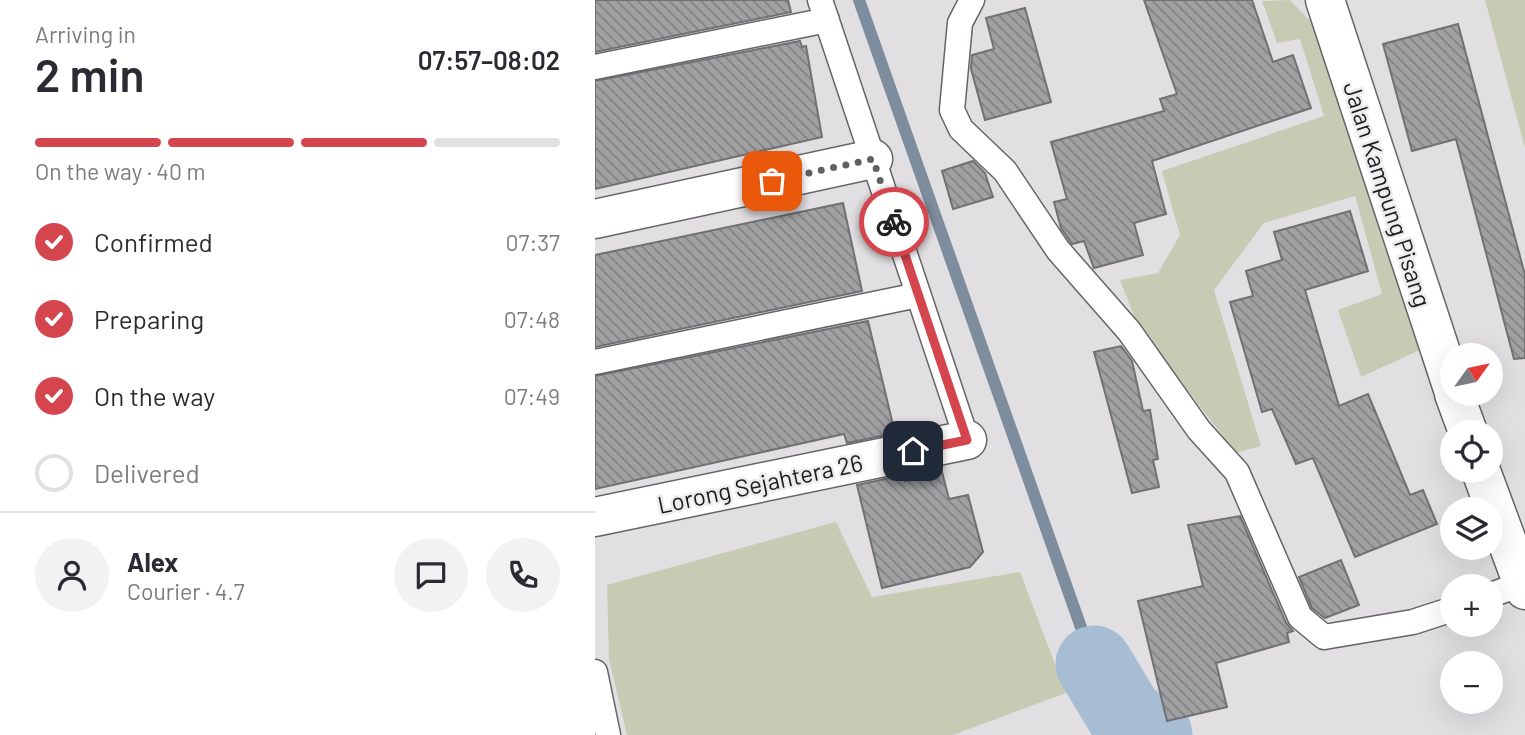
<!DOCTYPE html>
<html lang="en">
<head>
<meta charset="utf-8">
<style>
	body { margin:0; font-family:Barlow,sans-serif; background:#f2f2f3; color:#2b2b33; height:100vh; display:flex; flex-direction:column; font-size:26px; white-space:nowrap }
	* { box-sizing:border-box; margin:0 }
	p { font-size:23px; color:#7c7c81 }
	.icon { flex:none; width:38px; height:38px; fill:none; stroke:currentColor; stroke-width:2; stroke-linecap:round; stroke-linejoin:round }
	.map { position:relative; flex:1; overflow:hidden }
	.side { display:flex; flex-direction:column; background:#fff; width:595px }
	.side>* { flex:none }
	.needle { width:46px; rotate:57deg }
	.tools { position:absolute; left:845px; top:343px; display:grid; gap:14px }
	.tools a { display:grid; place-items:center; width:63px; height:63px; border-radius:50%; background:#fff; box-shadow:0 7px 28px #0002; font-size:35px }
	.pin { position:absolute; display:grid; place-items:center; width:60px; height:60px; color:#fff; margin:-30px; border-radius:14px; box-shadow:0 4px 10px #0006 }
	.courier { position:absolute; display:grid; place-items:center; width:70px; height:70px; margin:-35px; border:5px solid #d5454d; border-radius:50%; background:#fff; color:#222; box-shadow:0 2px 9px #0007 }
	.head em { font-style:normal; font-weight:600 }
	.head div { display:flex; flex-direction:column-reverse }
	.head { display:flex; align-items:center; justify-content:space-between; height:119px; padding:0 35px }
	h1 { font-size:46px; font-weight:600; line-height:52px }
	.bar { display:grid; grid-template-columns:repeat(4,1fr); gap:10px 7px; align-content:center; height:84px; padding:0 35px }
	.bar i { height:9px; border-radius:5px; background:#e1e1e2 }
	.bar .active { background:#d5454d }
	.bar p { grid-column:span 4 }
	.line { display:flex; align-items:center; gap:18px; padding:0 35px; border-top:2px solid #e1e1e2 }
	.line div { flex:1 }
	.round { display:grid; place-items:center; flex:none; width:74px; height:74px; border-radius:37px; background:#f2f2f3 }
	ol { padding:0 35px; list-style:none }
	li { display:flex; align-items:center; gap:21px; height:77px }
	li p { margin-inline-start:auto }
	li .icon { padding:7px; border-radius:50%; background:#d5454d; color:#fff; stroke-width:4 }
	li:last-child { color:#7c7c81 }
	li i { width:38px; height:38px; border:4px solid #e1e1e2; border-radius:50% }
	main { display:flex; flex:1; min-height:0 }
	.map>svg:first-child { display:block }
	.green { fill:#c8cbb4 }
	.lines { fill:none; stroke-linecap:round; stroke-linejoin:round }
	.stream { stroke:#7d8d9d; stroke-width:12 }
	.river { stroke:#a7bdd4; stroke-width:77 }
	.building { fill:url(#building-back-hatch); stroke:#717174; stroke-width:2 }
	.lane-casing { stroke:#666467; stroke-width:27 }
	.street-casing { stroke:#666467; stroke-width:41 }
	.lane { stroke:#fff; stroke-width:24 }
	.street { stroke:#fff; stroke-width:38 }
	.done { stroke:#616062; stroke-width:7; stroke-dasharray:0 12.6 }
	.route { stroke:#d5454d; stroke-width:9 }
	.labels { text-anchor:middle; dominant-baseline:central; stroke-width:5; stroke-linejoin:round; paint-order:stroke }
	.street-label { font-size:24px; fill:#1c1c1d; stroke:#eeecef }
</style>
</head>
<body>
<main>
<section class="side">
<div class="head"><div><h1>2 min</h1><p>Arriving in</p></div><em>07:57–08:02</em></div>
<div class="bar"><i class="active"></i><i class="active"></i><i class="active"></i><i></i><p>On the way · 40 m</p></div>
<ol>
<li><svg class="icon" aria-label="check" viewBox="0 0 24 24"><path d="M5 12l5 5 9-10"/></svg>Confirmed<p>07:37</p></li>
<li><svg class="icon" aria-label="check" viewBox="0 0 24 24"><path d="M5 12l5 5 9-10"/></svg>Preparing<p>07:48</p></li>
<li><svg class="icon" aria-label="check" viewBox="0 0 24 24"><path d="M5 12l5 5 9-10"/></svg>On the way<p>07:49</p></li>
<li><i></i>Delivered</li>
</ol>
<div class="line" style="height:126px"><a class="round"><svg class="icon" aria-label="person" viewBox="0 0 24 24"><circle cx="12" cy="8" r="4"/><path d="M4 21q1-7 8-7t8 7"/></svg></a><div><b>Alex</b><p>Courier · 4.7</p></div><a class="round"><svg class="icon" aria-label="chat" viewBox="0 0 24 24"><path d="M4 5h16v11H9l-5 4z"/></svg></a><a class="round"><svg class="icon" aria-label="phone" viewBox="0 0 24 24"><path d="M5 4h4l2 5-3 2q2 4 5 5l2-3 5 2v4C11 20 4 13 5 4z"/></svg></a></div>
</section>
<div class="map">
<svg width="930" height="735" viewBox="0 0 930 735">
	<defs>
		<pattern id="building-back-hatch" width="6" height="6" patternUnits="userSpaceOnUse" patternTransform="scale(1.75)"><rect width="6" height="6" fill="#a1a1a4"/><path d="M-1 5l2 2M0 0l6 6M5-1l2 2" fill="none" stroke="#828285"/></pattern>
	</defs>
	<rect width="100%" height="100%" fill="#e1dfe2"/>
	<path class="green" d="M695 0 725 31 825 350 766 377 743 310 787 294 760 196 669 223 619 290 666 446 641 453 543 326 525 280 563 273 585 235 567 171 729 116 705 39 682 43 667 1Z
		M890 0H930V148Z
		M241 522 277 597 425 572 471 693 358 735H32L14 659 12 585Z"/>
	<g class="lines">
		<path class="stream" d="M264 0 499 664"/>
		<path class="river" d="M499 664 531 717 559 735"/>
	</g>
	<path class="building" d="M0 0H193L196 12 0 52Z
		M549 0H657L678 62 698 55 716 108 557 161 571 214 539 223 548 255 499 268 489 241 477 244 466 228 459 202 472 199 456 142 569 111 565 99 582 94Z
		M430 8 456 102 390 120 376 69 377 55 399 49 391 18Z
		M863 24 930 275V358L919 359 861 139 817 151 788 44Z
		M205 41 207 47 211 46 227 137 0 189V81Z
		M378 161 390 173 398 197 358 209 347 171Z
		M248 203 267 291 0 347V255Z
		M755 211 773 271 710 290 744 406 773 394 815 495 828 490 842 524 760 557 718 458 701 464 677 409 667 412 635 302 658 296 651 271 687 260 679 232Z
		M273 321 300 433 252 443 249 434 0 489V376Z
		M526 346 537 361 548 411 555 410 563 459 558 460 564 487 537 493 499 352Z
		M347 472 354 499 373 495 388 552 375 567 287 588 262 485 309 475 310 481Z
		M645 516 691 623 698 631 692 633 694 642 621 663 632 707 572 721 543 601 608 586 593 525Z
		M746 560 764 605 730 618 717 608 704 577Z"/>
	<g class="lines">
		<g class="lane-casing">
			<path id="lane" d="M225 0 372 440
				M377 0 365 23 357 110 366 129 410 171 463 250 534 331 604 430 642 472 705 617 729 637 818 622 858 609
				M0 67 232 20
				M0 362 323 295
				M896 595 926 584
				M0 672 13 735"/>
		</g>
		<g class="street-casing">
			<path id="street" d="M730 0 858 389
				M0 219 278 159
				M859 394 873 432
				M886 471 930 590
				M0 517 372 440"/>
		</g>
		<use href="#lane" class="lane"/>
		<use href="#street" class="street"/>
	</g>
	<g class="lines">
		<path class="done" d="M177 181 278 159 299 222"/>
		<path class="route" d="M299 222 372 440 318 451"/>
	</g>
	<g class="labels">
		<g class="street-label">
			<text transform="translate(793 194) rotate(72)">Jalan Kampung Pisang</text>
			<text transform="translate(165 483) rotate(-12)">Lorong Sejahtera 26</text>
		</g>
	</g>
</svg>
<div class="tools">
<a><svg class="needle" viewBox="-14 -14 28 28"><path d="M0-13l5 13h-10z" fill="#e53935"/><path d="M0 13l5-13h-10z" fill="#7c7c81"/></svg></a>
<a><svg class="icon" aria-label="locate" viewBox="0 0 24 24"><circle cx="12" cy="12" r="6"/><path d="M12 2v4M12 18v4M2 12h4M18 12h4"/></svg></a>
<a><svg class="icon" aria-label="layers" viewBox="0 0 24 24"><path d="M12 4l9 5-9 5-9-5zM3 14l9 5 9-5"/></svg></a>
<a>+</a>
<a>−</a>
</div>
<div class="pin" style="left:177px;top:181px;background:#ea580c"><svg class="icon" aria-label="bag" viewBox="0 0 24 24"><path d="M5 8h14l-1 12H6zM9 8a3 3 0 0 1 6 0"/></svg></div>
<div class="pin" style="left:318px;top:451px;background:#1f2937"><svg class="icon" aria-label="home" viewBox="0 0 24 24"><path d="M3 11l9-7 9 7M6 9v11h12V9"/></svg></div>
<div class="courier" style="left:299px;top:222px"><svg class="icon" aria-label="bike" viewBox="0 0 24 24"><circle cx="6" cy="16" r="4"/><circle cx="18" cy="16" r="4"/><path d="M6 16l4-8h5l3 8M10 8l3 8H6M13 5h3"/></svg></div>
</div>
</main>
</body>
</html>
